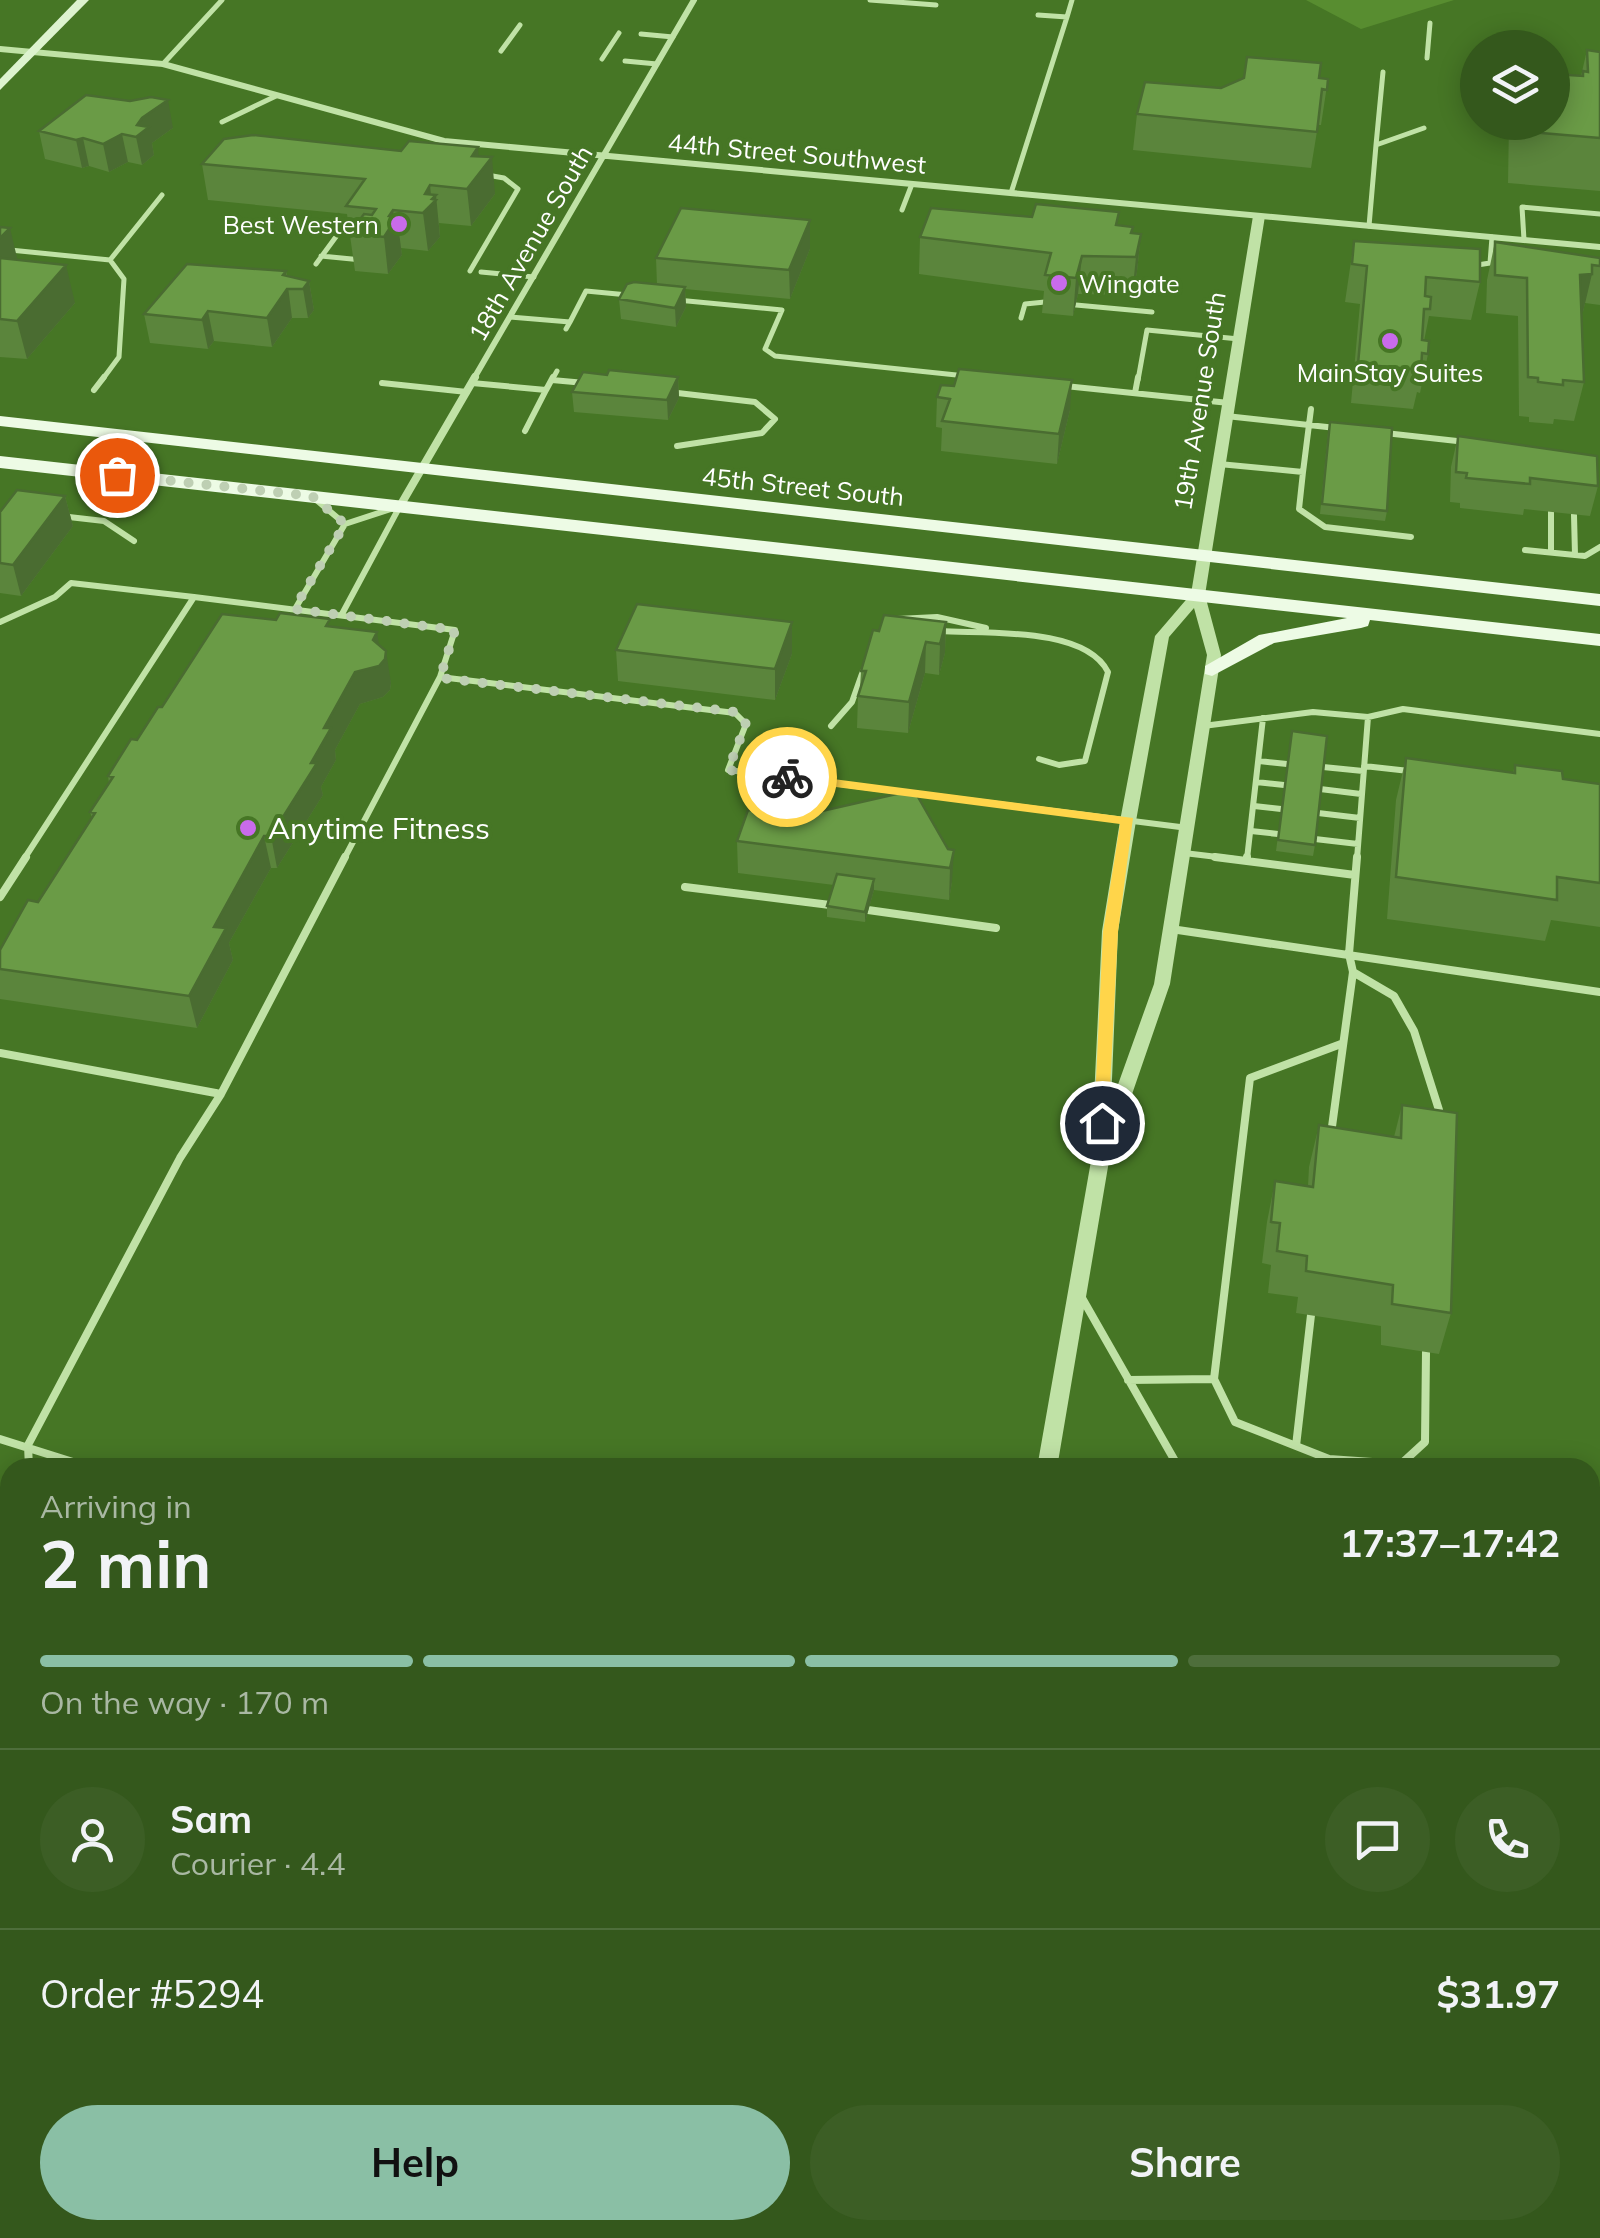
<!DOCTYPE html>
<html lang="en">
<head>
<meta charset="utf-8">
<style>
	body { margin:0; font-family:Mulish,sans-serif; background:#3c5e25; color:#f1f3f6; height:100vh; display:flex; flex-direction:column; font-size:38px; white-space:nowrap }
	* { box-sizing:border-box; margin:0 }
	p { font-size:32px; color:#a9b8a3 }
	.icon { flex:none; width:55px; height:55px; fill:none; stroke:currentColor; stroke-width:2; stroke-linecap:round; stroke-linejoin:round }
	.map { position:relative; flex:1; overflow:hidden }
	.drawer { position:absolute; left:0px; top:1458px; width:1600px; height:782px; display:flex; flex-direction:column; background:#34581c; border-radius:30px 30px 0 0; box-shadow:0 5px 25px #0003 }
	.drawer>* { flex:none }
	.fabs { position:absolute; left:1460px; top:30px; display:grid; gap:20px }
	.fabs a { display:grid; place-items:center; width:110px; height:110px; border-radius:50%; background:#34581c; box-shadow:0 5px 25px #0003; font-size:50px }
	.pin { position:absolute; display:grid; place-items:center; width:85px; height:85px; color:#fff; margin:-42px; border:5px solid #fff; border-radius:50%; box-shadow:0 2px 10px #0007 }
	.courier { position:absolute; display:grid; place-items:center; width:100px; height:100px; margin:-50px; border:8px solid #ffd54a; border-radius:50%; background:#fff; color:#222; box-shadow:0 2px 12px #0007 }
	.overview em { font-style:normal; font-weight:700 }
	.overview div { display:flex; flex-direction:column-reverse }
	.overview { display:flex; align-items:center; justify-content:space-between; height:170px; padding:0 40px }
	h1 { font-size:65px; font-weight:700; line-height:75px }
	.bar { display:grid; grid-template-columns:repeat(4,1fr); gap:15px 10px; align-content:center; height:120px; padding:0 40px }
	.bar i { height:12px; border-radius:8px; background:#4e6e3b }
	.bar .active { background:#8abfa5 }
	.bar p { grid-column:span 4 }
	.line { display:flex; align-items:center; gap:25px; padding:0 40px; border-top:2px solid #4e6e3b }
	.line div { flex:1 }
	.round { display:grid; place-items:center; flex:none; width:105px; height:105px; border-radius:52px; background:#3c5e25 }
	.primary-button { display:flex; gap:20px; margin-top:auto; padding:20px 40px }
	.primary-button a { flex:1; height:115px; border-radius:60px; background:#8abfa5; color:#111; font-size:40px; font-weight:700; line-height:115px; text-align:center }
	.primary-button a+a { background:#3c5e25; color:#f1f3f6 }
	.map>svg:first-child { display:block }
	.green { fill:#588d30 }
	.water { fill:#32571a; stroke:#bae39b; stroke-width:2.5 }
	.lines { fill:none; stroke-linecap:round; stroke-linejoin:round }
	.service-far3 { stroke:#c0e2a6; stroke-width:5 }
	.service-far2 { stroke:#c0e2a6; stroke-width:6 }
	.service-far1 { stroke:#c0e2a6; stroke-width:8 }
	.service { stroke:#c0e2a6; stroke-width:10 }
	.minor-far1 { stroke:#c0e2a6; stroke-width:6 }
	.minor { stroke:#c0e2a6; stroke-width:8 }
	.tertiary { fill:#c0e2a6; fill-rule:evenodd }
	.secondary { fill:#ddf3cf; fill-rule:evenodd }
	.primary { fill:#edfbe5; fill-rule:evenodd }
	.wall { fill:#5b853c }
	.shaded-wall { fill:#4a6c31 }
	.building { fill:#6a9b46; stroke:#4a6c31; stroke-width:2.5 }
	.route { fill:#ffd54a }
	.done { stroke:#becfb3; stroke-width:10; stroke-dasharray:0 18 }
	.poi-dot { fill:#c96beb; stroke:#467625; stroke-width:4 }
	.labels { text-anchor:middle; dominant-baseline:central; stroke-width:8; stroke-linejoin:round; paint-order:stroke }
	.far-street-label { font-size:25px; fill:#fff; stroke:#467625 }
	.far-poi-label { font-size:25px; fill:#fff; stroke:#467625; text-anchor:end }
	.poi-label { font-size:30px; fill:#fff; stroke:#467625; text-anchor:start }
</style>
</head>
<body>
<div class="map">
<svg width="1600" height="2238" viewBox="0 0 1600 2238">
	<rect width="100%" height="100%" fill="#467625"/>
	<path class="green" d="M1306 0H1454L1361 29Z"/>
	<path class="water" d="M0 2007H10V2173L0 2171Z
		M333 2230H711L710 2238H367Z"/>
	<g class="lines">
		<path class="service-far3" d="M870 0 936 5
			M1067 17 1072 0
			M641 34 673 37
			M501 51 520 25
			M1427 58 1430 23
			M602 59 619 33
			M625 61 657 64
			M163 64 222 0
			M222 122 276 96
			M1376 145 1383 72
			M1011 193 1067 17 1038 15
			M902 210 912 184
			M1369 226 1376 145 1424 128
			M1524 240 1522 207 1600 214
			M0 249 110 260 162 195
			M321 256 362 260
			M316 264 338 234
			M1471 266 1490 263 1492 237
			M470 271 518 189 504 178 487 175
			M481 272 534 277
			M677 300 782 310 765 349 775 356 966 376
			M1076 305 1152 312
			M510 317 570 322 566 329
			M1021 318 1025 304 1045 302
			M570 322 586 291 628 295
			M102 380 119 357 124 279 110 260
			M552 380 557 371
			M1138 380 1147 330 1239 339"/>
		<path class="service-far2" d="M552 380 585 383
			M382 383 467 392
			M472 383 546 390 553 377
			M1065 386 1229 403
			M94 390 104 377
			M669 392 755 402 775 419 762 433 677 446
			M1135 393 1138 377
			M1226 416 1336 428
			M525 431 546 390
			M1385 433 1466 442
			M1219 464 1303 472 1311 409
			M1303 472 1299 509 1325 527 1411 537
			M314 498 345 524
			M1551 512V552
			M1574 515 1575 555
			M60 516 104 521 134 541
			M1525 550 1585 556 1600 547
			M295 609 345 524 394 508
			M342 614 400 506
			M897 619 937 617 986 628
			M0 622 55 597 71 583 194 597
			M940 631C984 634 1085 626 1108 672L1085 761 1059 765 1039 759
			M440 677 735 713 746 724 728 770 1188 828
			M1368 717 1403 709 1600 734
			M831 726 852 702 863 671
			M1203 726 1313 712 1368 717 1357 859
			M1259 761 1287 764
			M1364 766 1409 771
			M1323 767 1363 771
			M1256 782 1284 785
			M1320 789 1361 794
			M1254 806 1281 809
			M1318 813 1360 818
			M1251 831 1278 834
			M1315 839 1358 844
			M1184 853 1234 859
			M24 859 194 597 455 630 440 677 344 859
			M1247 859 1263 718"/>
		<path class="service-far1" d="M1215 857 1355 875
			M1247 861V857
			M685 887 830 905
			M0 897 26 857
			M868 910 996 928
			M1171 929 1600 992
			M1353 972 1394 996 1414 1031 1439 1110
			M1341 1044 1250 1078 1214 1379 1235 1422 1329 1459 1401 1464 1425 1442 1426 1352
			M0 1053 221 1094 180 1158 28 1445 29 1468
			M221 1094 345 857
			M1331 1134 1353 972 1349 954 1357 857
			M1082 1298 1179 1468
			M1128 1380 1214 1379
			M0 1439 92 1468
			M1296 1446 1311 1315"/>
		<path class="service" d="M84 1465 92 1468
			M1590 1513 1600 1503
			M1590 1530 1600 1536
			M1590 1654 1600 1651
			M1559 2230 1567 2238"/>
		<path class="minor-far1" d="M0 49 163 64 444 141 1600 247
			M473 380 694 0"/>
		<path class="minor" d="M400 506 475 377"/>
		<path class="tertiary" d="M1259 213 1265 216 1205 595 1221 655 1170 984 1109 1161 1057 1468H1037L1091 1161 1102 931 1120 821 1155 636 1191 594 1253 216ZM1194 608 1207 655 1154 984 1111 1104 1118 931 1136 821 1169 637Z
			M904 2230H930L929 2238H903Z"/>
		<path class="secondary" d="M77 0H89L0 90V79Z"/>
		<path class="primary" d="M0 416 1600 594V606L0 426Z
			M0 456 1600 634V646L1370 620 1368 626 1361 628 1274 643 1212 676 1205 674V666L1259 635 1347 618 0 468Z"/>
	</g>
	<path class="wall" d="M1587 50 1600 52V191L1508 183 1509 122H1552L1581 76Z
		M1319 78 1328 79 1321 125H1318L1311 168 1133 150 1137 114 1221 88Z
		M173 128 152 143 154 155 142 165 128 162 109 172 89 166 82 168 45 159 39 131Z
		M401 151 478 156 495 194 471 226 439 223 440 237 428 251 401 248 402 255 388 274 355 271 347 214 208 200 202 164Z
		M810 220V249L790 299 685 289 686 307 676 327 621 319 619 299 657 285 656 258Z
		M0 227 17 260 75 303 27 359 0 357Z
		M1132 233 1141 234 1137 272 1132 295 1078 294 1073 316 1042 313 1044 291 919 274 920 237Z
		M1354 241 1480 282 1471 320 1429 316 1424 341 1428 354 1420 393 1417 392 1413 409 1351 403 1360 304 1345 302Z
		M1495 242 1600 258V305L1585 303 1583 312H1581L1584 382 1574 421 1554 419 1553 424 1529 422V417L1519 416 1518 316 1486 313 1487 280Z
		M286 271 287 275 309 281 314 310 308 318H292L272 347 214 341 208 349 150 343 144 314Z
		M607 375 678 377 679 398 668 420 574 412 572 392Z
		M937 397 1070 410 1057 464 941 451 942 428 936 427Z
		M1328 432 1387 511 1385 521 1320 514Z
		M1458 436 1598 486 1590 516 1524 509 1523 515 1460 508V503L1450 502 1451 467Z
		M65 496 73 526 21 596 0 593V512Z
		M946 622 945 653 939 675 925 673 908 733 857 728 858 696 860 688 861 671 879 631Z
		M332 627 379 645 391 683 390 690 383 697 360 704 335 750 336 760 321 787 323 795 277 868H271L229 943 233 960 197 1028 0 999V950L38 902 92 818 90 812 109 783 108 776 162 707Z
		M616 650 792 654 775 700 618 681Z
		M1292 731 1315 845 1313 856 1276 851Z
		M1406 758 1513 773 1515 765 1563 779 1600 784V927L1551 920 1545 941 1387 919 1396 800Z
		M737 841 948 849 952 882 949 900 874 890 865 922 827 917V906L834 885 738 873Z
		M1402 1105 1451 1313 1439 1354 1381 1345V1326L1296 1313 1298 1297 1268 1293 1271 1265 1262 1263 1267 1222 1275 1181 1308 1186 1309 1167 1319 1125 1394 1137Z"/>
	<path class="shaded-wall" d="M168 100 173 128 152 143 154 155 142 165 136 137 137 125 142 118Z
		M122 134 128 162 109 172 103 144Z
		M83 138 89 166 82 168 76 140Z
		M478 147 480 172 492 157 495 194 471 226 467 189 472 156Z
		M430 185 432 204V199L436 195 440 237 428 251 423 213 425 194Z
		M393 210 395 221 397 217 402 255 388 274 384 237 389 216Z
		M810 220V249L790 299 789 270Z
		M10 228 19 266 0 287V238Z
		M1141 234 1137 272 1132 295 1136 257Z
		M1082 256 1078 294 1073 316 1076 278Z
		M66 265 75 303 27 359 17 321Z
		M286 271 292 318 272 347 267 318 283 275Z
		M1592 274 1583 312 1571 313 1580 275Z
		M309 281 314 310 308 318 303 289Z
		M685 287 686 307 676 327 675 308Z
		M208 311 214 341 208 349 202 320Z
		M678 377 679 398 668 420 667 400Z
		M1072 380 1070 410 1057 464 1059 434Z
		M65 496 73 526 21 596 13 565Z
		M792 622V654L775 700V669Z
		M946 622 945 653 939 675 940 644Z
		M377 632 382 662 386 651 391 683 390 690 383 697 360 704 335 750 336 760 321 787 323 795 277 868 271 836 311 763 324 728Z
		M926 642 925 673 908 733 909 702Z
		M264 836 271 868 229 943 233 960 197 1028 189 996 214 927Z
		M954 850 952 882 949 900 950 868Z
		M874 879V890L865 922V912Z"/>
	<path class="building" d="M1587 50 1600 52V138L1519 131V122H1552V74L1583 76V71L1588 72Z
		M1247 57 1321 63 1319 78 1328 79 1327 90 1322 89 1317 132 1137 114 1145 82 1221 88 1244 78Z
		M86 95 130 101 151 97 168 100 142 118 137 125 149 127 136 137 122 134 103 144 83 138 76 140 39 131Z
		M253 135 401 151 409 141 478 147 472 156 492 157 467 189 430 185 425 194 436 195 432 199 436 200 423 213 393 210 389 216 397 217 384 237 350 233 364 214 372 215 376 209 346 206 365 179 202 164 224 139Z
		M1036 204 1119 212 1116 225 1133 227 1131 233 1141 234 1136 257 1082 256 1076 278 1045 275 1051 253 920 237 931 208 1032 217Z
		M681 208 810 220 789 270 656 258Z
		M0 227 10 228 0 238Z
		M1354 241 1480 249V282L1426 277 1425 296 1431 297 1430 309H1424L1422 340 1429 341 1428 354 1422 353 1421 370 1358 364 1367 266 1352 264Z
		M1495 242 1600 258V266L1592 265V274L1580 275 1584 382 1563 380V385L1538 382V378L1528 377 1527 278 1495 275Z
		M0 258 66 265 17 321 0 319Z
		M187 264 286 271 283 275 309 281 303 289H287L267 318 208 311 202 320 144 314Z
		M634 282 685 287 675 308 619 299 627 284Z
		M959 369 1072 380 1059 434 942 421 950 399 937 397 941 385 954 386Z
		M609 370 678 377 667 400 572 392 583 372 607 375Z
		M1330 422 1392 428 1387 511 1322 504Z
		M1458 436 1597 456 1598 486 1530 478V484L1466 478 1467 473 1456 472Z
		M17 490 65 496 13 565 0 563V512Z
		M637 604 792 622 775 669 616 650Z
		M280 613 330 619 326 626 377 632 373 640 386 651 385 659 379 666 355 672 324 728H331L311 763H317L271 836H264L214 927 226 928 189 996 0 969V950L28 900 38 902 95 813 90 812 113 777 108 776 131 739 137 740 158 707H162L222 614 276 620Z
		M884 615 946 622 940 644 926 642 909 702 858 696 866 671H861L873 630 879 631Z
		M1292 731 1327 736 1315 845 1278 840Z
		M1406 758 1515 773V765L1562 771 1563 779 1600 784V883L1557 877V900L1396 877Z
		M914 790 948 849 954 850 950 868 737 841 748 810 809 814Z
		M837 874 874 879 865 912 827 906Z
		M1402 1105 1457 1113 1451 1313 1392 1304 1393 1285 1306 1271 1307 1256 1277 1251 1280 1223 1271 1222 1275 1181 1313 1187 1319 1125 1401 1138Z"/>
	<path class="route" d="M787 773 1133 818 1118 932 1108 1127 1094 1123 1103 932 1120 824 782 780Z"/>
	<g class="lines">
		<path class="done" d="M117 475 312 496 345 524 294 609 455 630 440 678 736 712 746 724 728 770 787 777"/>
	</g>
	<g class="poi-dot">
		<circle cx="399" cy="224" r="10"/>
		<circle cx="1059" cy="283" r="10"/>
		<circle cx="1390" cy="341" r="10"/>
		<circle cx="248" cy="828" r="10"/>
	</g>
	<g class="labels">
		<g class="far-street-label">
			<text transform="translate(797 153) rotate(5)">44th Street Southwest</text>
			<text transform="translate(530 243) rotate(-60)">18th Avenue South</text>
			<text transform="translate(1199 401) rotate(-81)">19th Avenue South</text>
			<text transform="translate(803 486) rotate(6)">45th Street South</text>
		</g>
		<g class="far-poi-label">
			<text x="379" y="224">Best Western</text>
			<text x="1079" y="283" text-anchor="start">Wingate</text>
			<text x="1390" y="372" text-anchor="middle">MainStay Suites</text>
		</g>
		<g class="poi-label">
			<text x="268" y="828">Anytime Fitness</text>
		</g>
	</g>
</svg>
<div class="fabs">
<a><svg class="icon" aria-label="layers" viewBox="0 0 24 24"><path d="M12 4l9 5-9 5-9-5zM3 14l9 5 9-5"/></svg></a>
</div>
<div class="pin" style="left:117px;top:475px;background:#ea580c"><svg class="icon" aria-label="bag" viewBox="0 0 24 24"><path d="M5 8h14l-1 12H6zM9 8a3 3 0 0 1 6 0"/></svg></div>
<div class="pin" style="left:1102px;top:1123px;background:#1f2937"><svg class="icon" aria-label="home" viewBox="0 0 24 24"><path d="M3 11l9-7 9 7M6 9v11h12V9"/></svg></div>
<div class="courier" style="left:787px;top:777px"><svg class="icon" aria-label="bike" viewBox="0 0 24 24"><circle cx="6" cy="16" r="4"/><circle cx="18" cy="16" r="4"/><path d="M6 16l4-8h5l3 8M10 8l3 8H6M13 5h3"/></svg></div>
<section class="drawer">
<div class="overview"><div><h1>2 min</h1><p>Arriving in</p></div><em>17:37–17:42</em></div>
<div class="bar"><i class="active"></i><i class="active"></i><i class="active"></i><i></i><p>On the way · 170 m</p></div>
<div class="line" style="height:180px"><a class="round"><svg class="icon" aria-label="person" viewBox="0 0 24 24"><circle cx="12" cy="8" r="4"/><path d="M4 21q1-7 8-7t8 7"/></svg></a><div><b>Sam</b><p>Courier · 4.4</p></div><a class="round"><svg class="icon" aria-label="chat" viewBox="0 0 24 24"><path d="M4 5h16v11H9l-5 4z"/></svg></a><a class="round"><svg class="icon" aria-label="phone" viewBox="0 0 24 24"><path d="M5 4h4l2 5-3 2q2 4 5 5l2-3 5 2v4C11 20 4 13 5 4z"/></svg></a></div>
<div class="line" style="height:130px"><div>Order #5294</div><b>$31.97</b></div>
<div class="primary-button"><a>Help</a><a>Share</a></div>
</section>
</div>
</body>
</html>
